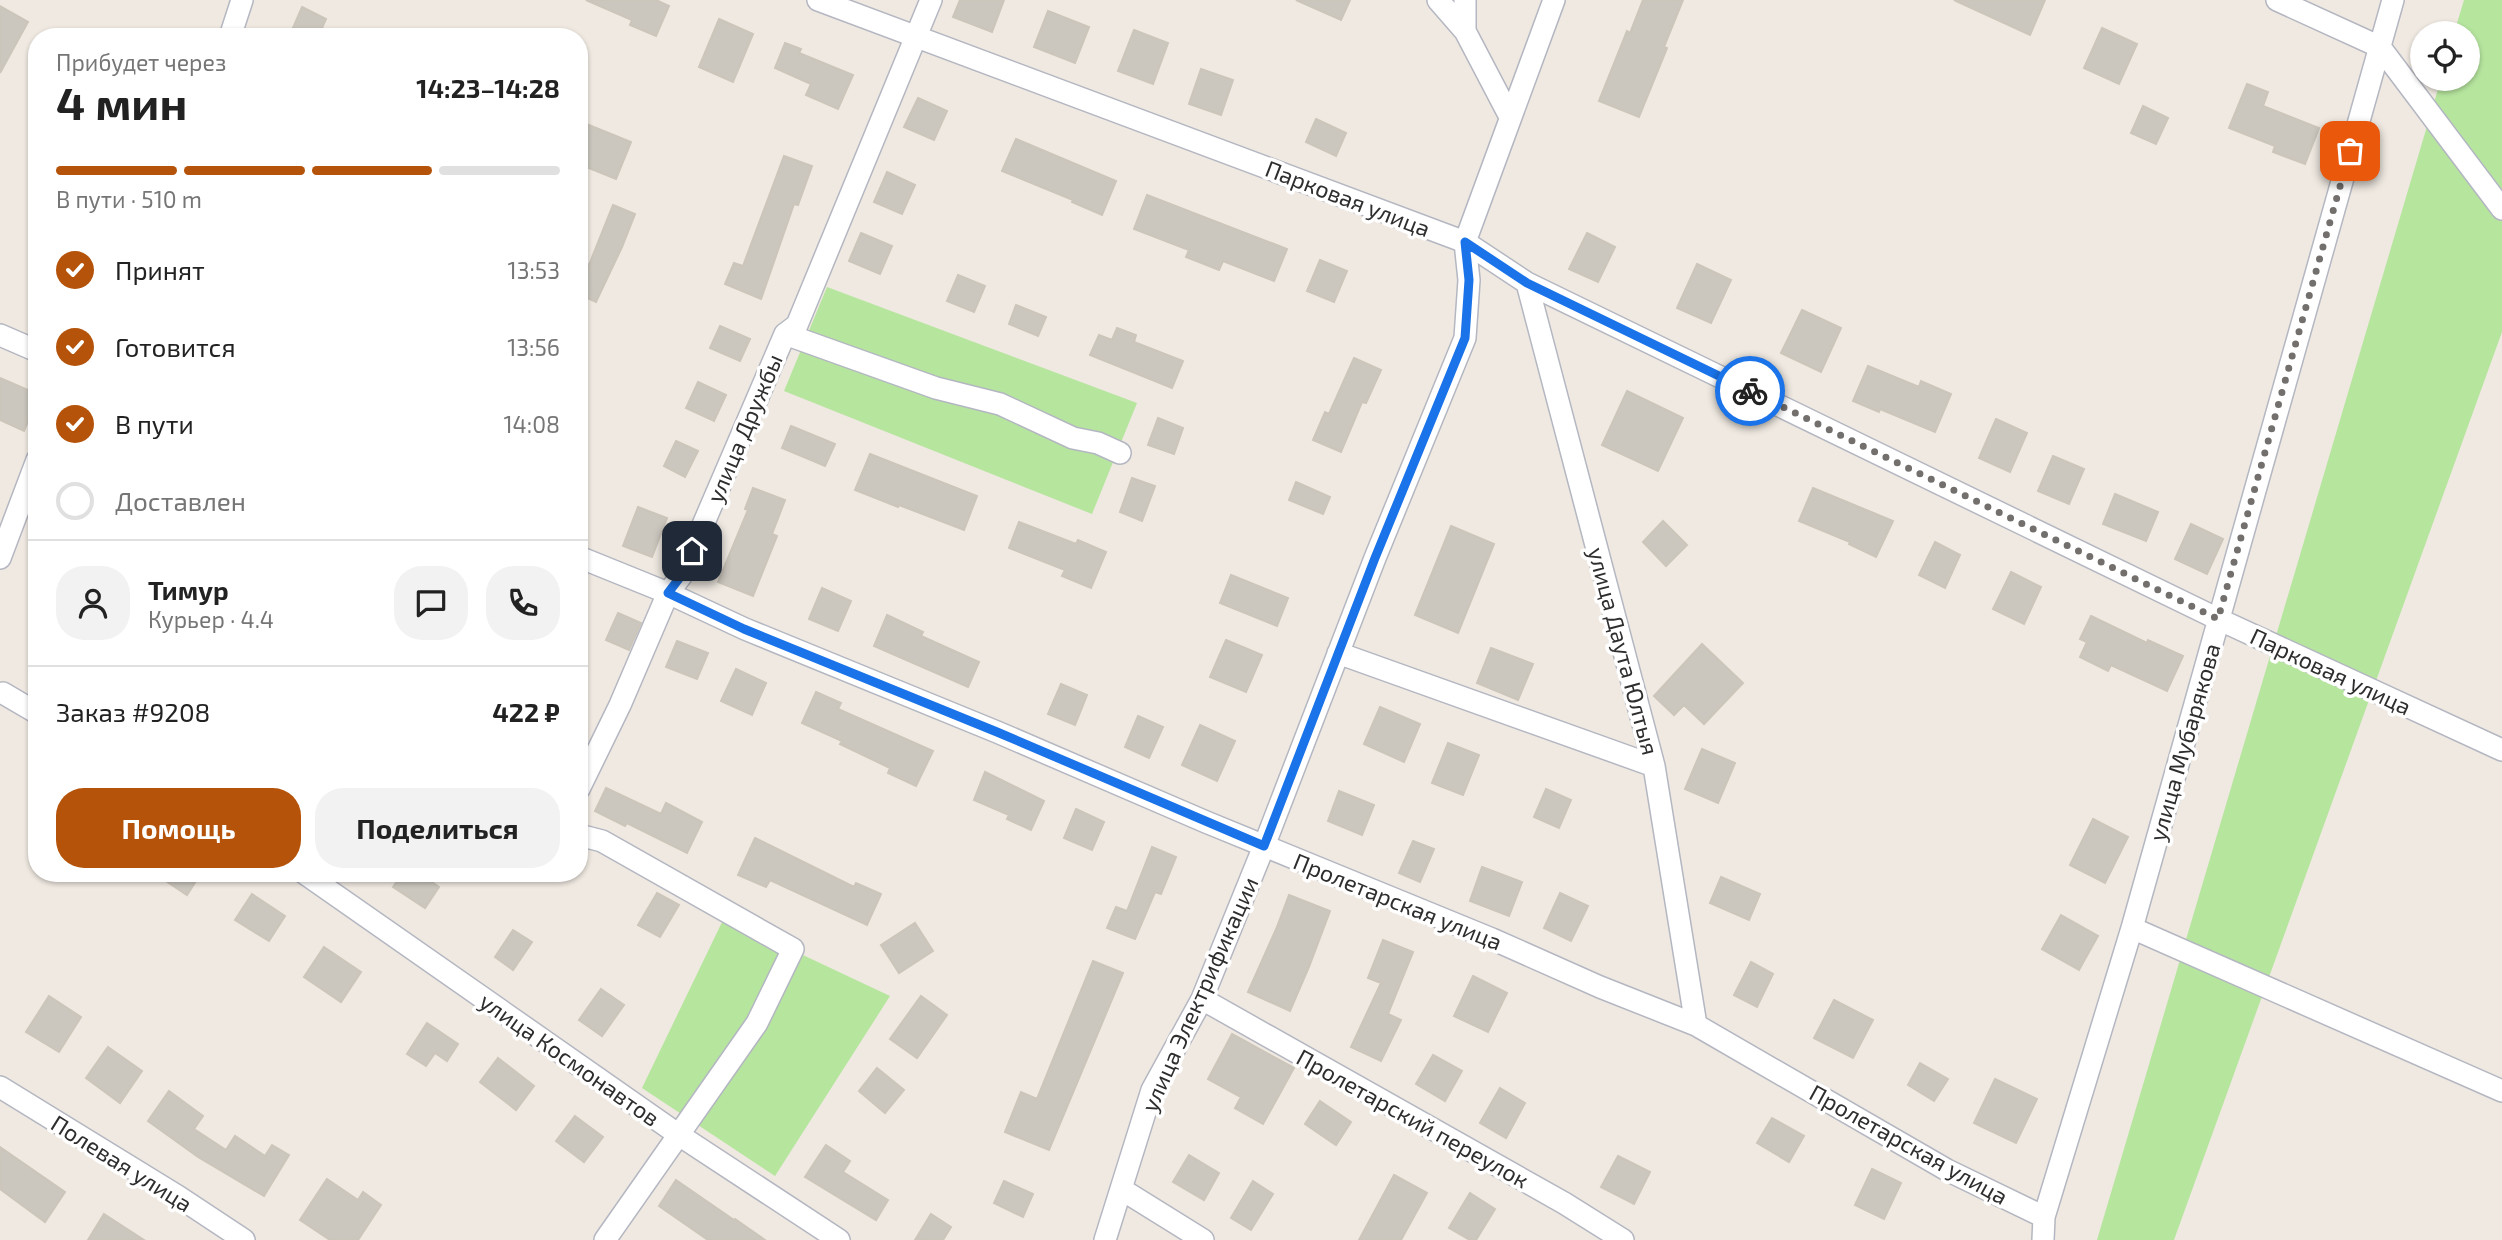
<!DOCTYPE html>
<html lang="ru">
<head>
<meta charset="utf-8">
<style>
	body { margin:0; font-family:"Exo 2",sans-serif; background:#f2f2f2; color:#222; height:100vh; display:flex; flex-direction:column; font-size:26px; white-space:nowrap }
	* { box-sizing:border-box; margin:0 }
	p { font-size:23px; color:#767676 }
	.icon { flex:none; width:38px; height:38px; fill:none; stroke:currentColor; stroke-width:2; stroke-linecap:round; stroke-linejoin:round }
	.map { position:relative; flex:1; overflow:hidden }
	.side { position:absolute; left:28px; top:28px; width:560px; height:854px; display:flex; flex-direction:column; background:#fff; border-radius:28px; box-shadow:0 2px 5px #0004 }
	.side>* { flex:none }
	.tools { position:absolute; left:2410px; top:21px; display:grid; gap:14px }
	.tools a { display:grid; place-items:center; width:70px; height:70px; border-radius:50%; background:#fff; box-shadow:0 2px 5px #0004; font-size:35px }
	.pin { position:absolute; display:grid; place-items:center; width:60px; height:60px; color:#fff; margin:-30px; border-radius:14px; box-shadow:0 4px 10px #0006 }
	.courier { position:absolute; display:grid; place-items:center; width:70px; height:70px; margin:-35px; border:5px solid #1a73e8; border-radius:50%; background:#fff; color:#222; box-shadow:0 2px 9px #0007 }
	.summary em { font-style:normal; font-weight:700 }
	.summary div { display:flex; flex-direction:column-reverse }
	.summary { display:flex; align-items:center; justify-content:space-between; height:119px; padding:0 28px }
	h1 { font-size:46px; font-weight:700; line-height:52px }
	.bar { display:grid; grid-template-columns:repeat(4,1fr); gap:10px 7px; align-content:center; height:84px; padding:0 28px }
	.bar i { height:9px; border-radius:5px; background:#e0e0e0 }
	.bar .active { background:#b45309 }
	.bar p { grid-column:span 4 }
	.line { display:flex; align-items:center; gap:18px; padding:0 28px; border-top:2px solid #e0e0e0 }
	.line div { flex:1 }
	.round { display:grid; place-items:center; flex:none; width:74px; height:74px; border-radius:28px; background:#f2f2f2 }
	ol { padding:0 28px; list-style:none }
	li { display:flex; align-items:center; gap:21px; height:77px }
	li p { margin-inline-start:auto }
	li .icon { padding:7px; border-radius:50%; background:#b45309; color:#fff; stroke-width:4 }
	li:last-child { color:#767676 }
	li i { width:38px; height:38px; border:4px solid #e0e0e0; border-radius:50% }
	.button { display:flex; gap:14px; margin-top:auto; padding:14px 28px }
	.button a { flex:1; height:80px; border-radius:28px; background:#b45309; color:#fff; font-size:28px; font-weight:700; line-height:80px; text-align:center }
	.button a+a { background:#f2f2f2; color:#222 }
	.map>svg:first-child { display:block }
	.green { fill:#b6e59e }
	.building { fill:#cbc7bf; stroke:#cbc5ba; stroke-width:2 }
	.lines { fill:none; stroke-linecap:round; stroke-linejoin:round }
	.street-casing { stroke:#b4b7c1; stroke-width:24 }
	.street { stroke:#fff; stroke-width:21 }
	.done { stroke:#726f6d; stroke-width:7; stroke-dasharray:0 12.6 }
	.route { stroke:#1a73e8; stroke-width:9 }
	.labels { text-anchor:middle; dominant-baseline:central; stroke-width:7; stroke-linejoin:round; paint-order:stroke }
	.street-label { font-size:23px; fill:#2e2e2e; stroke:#fff }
</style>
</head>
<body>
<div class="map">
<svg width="2502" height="1240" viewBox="0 0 2502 1240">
	<rect width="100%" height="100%" fill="#efe9e1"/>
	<path class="green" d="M2464 0H2502V332L2174 1240H2097L2441 79H2468V33H2454Z
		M827 287 1137 403 1092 514 784 391Z
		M724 918 890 996 775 1176 642 1088Z"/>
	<path class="building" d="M586 0H656L669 6 656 36 630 25 632 20Z
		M960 0H1004L992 32 953 17Z
		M1296 0H1350L1341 20Z
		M1643 0H1683L1664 47 1667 48 1639 117 1599 101 1627 31 1630 33Z
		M1954 0H2045L2030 35Z
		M0 6 28 22 0 73Z
		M302 7 326 19 318 37H289Z
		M1048 11 1089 27 1075 63 1034 47Z
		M719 19 753 34 733 82 699 67Z
		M2102 28 2137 44 2119 84 2084 68Z
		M1134 30 1168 43 1153 84 1118 71Z
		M785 43 801 49 799 53 853 75 838 109 806 95 811 84 775 68Z
		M1201 69 1233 80 1221 115 1189 104Z
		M2247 84 2268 92 2263 106 2319 128 2305 164 2273 152 2275 146 2229 128Z
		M918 98 947 111 934 140 904 127Z
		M2143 106 2168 118 2156 144 2131 133Z
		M1316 119 1346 133 1336 156 1306 142Z
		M579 121 631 142 616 179 579 164Z
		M1016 139 1116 181 1102 215 1072 202 1073 200 1002 171Z
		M784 156 812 166 798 205 794 204 761 299 725 284 734 263 743 266Z
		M887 172 915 185 902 214 874 202Z
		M1147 195 1287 249 1274 281 1223 261 1219 270 1186 257 1189 250 1134 229Z
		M613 205 635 214 622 247 596 302 579 294V261L589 265Z
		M861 233 892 246 880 274 849 261Z
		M1587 233 1615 247 1598 282 1569 269Z
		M1320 260 1347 271 1334 302 1307 291Z
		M1697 264 1731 280 1711 323 1677 308Z
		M958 275 985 286 974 312 947 301Z
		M1016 305 1046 317 1038 336 1009 324Z
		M1802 310 1841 328 1821 372 1781 353Z
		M720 326 750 339 740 361 710 348Z
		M1117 328 1136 335 1134 342 1183 361 1172 388 1090 355 1099 335 1112 340Z
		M1354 358 1381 370 1366 403 1362 402 1341 452 1313 440 1325 412 1329 414Z
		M1868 366 1919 387 1921 381 1951 394 1935 432 1880 409 1879 412 1853 401Z
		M0 378 37 394V400L24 431 0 420Z
		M698 382 726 395 714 421 686 408Z
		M1627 391 1683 418 1658 471 1602 445Z
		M1158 418 1183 428 1174 454 1148 445Z
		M1996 419 2027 433 2010 472 1979 458Z
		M791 426 835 444 825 466 782 448Z
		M676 441 698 451 685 477 664 466Z
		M870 454 977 496 964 530 899 505 898 507 855 490Z
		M2053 456 2084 469 2069 504 2038 491Z
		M1132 478 1155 486 1142 521 1120 512Z
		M1296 482 1330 497 1323 514 1289 500Z
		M753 488 785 500 772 534 777 536 753 596 718 582 748 510 745 509Z
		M1813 488 1893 521 1876 557 1849 544 1850 542 1799 521Z
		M2115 494 2158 512 2146 541 2103 524Z
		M638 507 667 518 652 557 623 546Z
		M1663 521 1687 545 1666 566 1643 542Z
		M1019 522 1076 544 1078 540 1106 552 1091 588 1062 576 1065 570 1009 548Z
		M2191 524 2223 539 2207 574 2175 559Z
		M1451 526 1494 544 1458 633 1415 615Z
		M1935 542 1960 555 1945 588 1919 575Z
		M2011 572 2041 587 2024 624 1993 609Z
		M1231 575 1288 598 1277 626 1220 603Z
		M822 588 851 601 838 631 809 619Z
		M618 613 641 623 629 650 606 640Z
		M887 615 923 632 921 636 979 662 968 687 874 646Z
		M2091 616 2147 643 2148 640 2183 656 2167 691 2111 665 2108 671 2080 657 2087 642 2080 639Z
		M1226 640 1262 655 1246 692 1210 677Z
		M677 641 708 653 697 679 666 667Z
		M1702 644 1743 683 1704 724 1684 705 1674 715 1654 696Z
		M1491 648 1533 664 1518 700 1477 683Z
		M736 669 766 683 752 715 721 701Z
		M1061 684 1087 695 1075 725 1048 714Z
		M816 692 841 703 838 709 933 751 916 786 888 773 890 768 840 744 842 741 802 723Z
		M1380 707 1420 724 1404 762 1364 744Z
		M1138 716 1163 727 1149 758 1125 747Z
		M1200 725 1235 741 1217 781 1182 765Z
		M1448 743 1479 755 1463 795 1432 783Z
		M1702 749 1735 763 1718 803 1685 789Z
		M985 772 1044 801 1031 830 1007 819 1009 815 974 800Z
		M606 788 661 814 666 803 702 822 687 853 627 823 625 826 595 811Z
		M1546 789 1571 800 1559 828 1534 817Z
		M1339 791 1374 805 1362 835 1328 821Z
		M1076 809 1104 822 1092 850 1064 838Z
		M2093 819 2128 837 2105 883 2070 865Z
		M755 838 854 887 856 883 881 894 867 925 770 880 766 887 738 875Z
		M1413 841 1434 849 1420 882 1399 873Z
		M1152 847 1176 857 1161 894 1155 892 1135 939 1107 928 1116 907 1127 911Z
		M1482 867 1522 882 1509 916 1470 901Z
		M154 873H201L187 895Z
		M403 873H419L439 887 425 908 393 887Z
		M1721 877 1760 894 1749 920 1710 903Z
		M657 893 679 905 660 937 638 925Z
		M1560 893 1588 906 1571 941 1544 928Z
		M252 894 285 916 269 941 235 920Z
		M1289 895 1330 911 1309 967 1290 1011 1248 992 1277 927Z
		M2061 915 2098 936 2079 970 2042 949Z
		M915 923 933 951 899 973 881 945Z
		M513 930 532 942 513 970 495 957Z
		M1383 940 1413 952 1388 1014 1401 1020 1381 1061 1351 1047 1381 983 1368 978Z
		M324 947 361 972 341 1002 304 977Z
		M1093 961 1123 973 1049 1150 1005 1132 1021 1092 1037 1099Z
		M1751 962 1773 974 1757 1007 1734 995Z
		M1473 976 1507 993 1488 1032 1454 1016Z
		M601 989 624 1005 602 1036 579 1020Z
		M49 996 81 1017 59 1052 26 1032Z
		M921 996 947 1015 917 1058 890 1039Z
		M1834 1000 1873 1020 1853 1058 1814 1038Z
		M427 1023 458 1044 447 1061 435 1053 426 1066 407 1054Z
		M1232 1034 1294 1068 1263 1124 1235 1108 1241 1097 1208 1079Z
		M108 1047 142 1071 120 1103 86 1078Z
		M1433 1055 1462 1071 1445 1101 1416 1084Z
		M498 1058 534 1086 516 1110 480 1082Z
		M1920 1063 1948 1079 1934 1101 1908 1085Z
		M877 1068 904 1090 885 1113 859 1091Z
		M1995 1079 2037 1099 2016 1143 1974 1123Z
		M1500 1088 1525 1103 1506 1138 1480 1123Z
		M169 1091 203 1116 194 1129 226 1150 235 1136 265 1156 272 1145 289 1155 264 1196 198 1157 148 1121Z
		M1320 1101 1351 1122 1336 1145 1305 1124Z
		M575 1116 603 1137 584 1162 556 1141Z
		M1772 1118 1804 1136 1789 1162 1757 1143Z
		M826 1145 850 1161 843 1172 888 1200 876 1220 805 1177Z
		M0 1147 65 1192 45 1222 0 1189Z
		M1189 1155 1219 1173 1204 1200 1173 1182Z
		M1618 1156 1650 1172 1634 1204 1601 1187Z
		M1872 1169 1901 1183 1884 1219 1855 1205Z
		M1394 1175 1427 1193 1401 1240H1359Z
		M327 1179 358 1200 363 1192 381 1205 358 1240H330L300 1220Z
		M676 1180 734 1220 735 1219 765 1240H708L659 1206Z
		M1004 1181 1033 1194 1023 1217 994 1203Z
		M1253 1181 1273 1194 1251 1230 1231 1218Z
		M1470 1193 1495 1209 1476 1240H1470L1449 1228Z
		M104 1214 144 1240H88Z
		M931 1214 951 1227 943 1240H915Z"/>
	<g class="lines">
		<g class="street-casing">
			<path id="street" d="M818 0 1465 242 1527 283 2218 619 2502 750
				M1438 0 1465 31
				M1465 0V31L1510 117
				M2277 0 2380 47 2502 209
				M230 37 242 0
				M1527 283 1654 766 1696 1025
				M785 334 936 388 1000 404 1073 438 1098 443 1120 453
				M0 335 37 351
				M579 557 668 593 745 629 997 732 1206 822 1492 939 1600 987 1696 1025 1947 1170 2044 1217
				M0 558 37 460
				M1338 653 1654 766
				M3 693 37 713
				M579 789 620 705 668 593 681 576 785 334 797 325 931 0
				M579 835 602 841 793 949 757 1023 605 1240
				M304 873 679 1135 839 1240
				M2132 928 2502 1091
				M1202 999 1564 1203 1623 1240
				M0 1087 179 1197 244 1240
				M1121 1189 1203 1240
				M1105 1240 1152 1090 1202 999 1264 846 1375 558 1465 338 1469 280 1465 242 1554 0
				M2043 1240 2044 1217 2132 928 2393 0"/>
		</g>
		<use href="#street" class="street"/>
	</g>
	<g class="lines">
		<path class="done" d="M1750 391 2218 619 2350 151"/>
		<path class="route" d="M692 551 681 576 668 593 744 629 997 732 1264 846 1375 558 1465 338 1469 280 1465 242 1527 283 1750 391"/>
	</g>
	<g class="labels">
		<g class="street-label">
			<text transform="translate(1348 198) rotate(21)">Парковая улица</text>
			<text transform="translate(744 428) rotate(-67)">улица Дружбы</text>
			<text transform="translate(1624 651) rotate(75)">улица Даута Юлтыя</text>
			<text transform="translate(2331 671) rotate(25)">Парковая улица</text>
			<text transform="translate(2184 742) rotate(-74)">улица Мубарякова</text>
			<text transform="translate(1398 901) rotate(22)">Пролетарская улица</text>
			<text transform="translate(1199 994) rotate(-66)">улица Электрификации</text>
			<text transform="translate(570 1059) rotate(35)">улица Космонавтов</text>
			<text transform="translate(1413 1118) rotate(29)">Пролетарский переулок</text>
			<text transform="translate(1909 1144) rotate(29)">Пролетарская улица</text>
			<text transform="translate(122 1163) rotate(32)">Полевая улица</text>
		</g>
	</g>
</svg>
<div class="tools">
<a><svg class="icon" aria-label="locate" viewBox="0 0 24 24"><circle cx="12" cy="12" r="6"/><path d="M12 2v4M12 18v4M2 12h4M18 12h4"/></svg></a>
</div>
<div class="pin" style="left:2350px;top:151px;background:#ea580c"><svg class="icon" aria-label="bag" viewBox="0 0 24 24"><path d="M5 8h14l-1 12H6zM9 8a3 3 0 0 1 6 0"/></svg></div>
<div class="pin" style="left:692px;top:551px;background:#1f2937"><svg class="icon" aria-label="home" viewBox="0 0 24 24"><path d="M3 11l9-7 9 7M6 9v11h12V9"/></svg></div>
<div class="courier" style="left:1750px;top:391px"><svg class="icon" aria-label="bike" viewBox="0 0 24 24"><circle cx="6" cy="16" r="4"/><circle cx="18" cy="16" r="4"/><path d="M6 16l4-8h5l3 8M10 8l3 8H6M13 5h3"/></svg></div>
<section class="side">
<div class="summary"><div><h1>4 мин</h1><p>Прибудет через</p></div><em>14:23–14:28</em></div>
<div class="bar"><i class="active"></i><i class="active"></i><i class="active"></i><i></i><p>В пути · 510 m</p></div>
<ol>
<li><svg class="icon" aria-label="check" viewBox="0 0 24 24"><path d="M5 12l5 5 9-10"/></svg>Принят<p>13:53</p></li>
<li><svg class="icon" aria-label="check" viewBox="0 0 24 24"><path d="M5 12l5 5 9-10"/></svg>Готовится<p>13:56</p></li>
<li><svg class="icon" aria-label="check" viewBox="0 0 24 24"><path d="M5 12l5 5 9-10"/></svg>В пути<p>14:08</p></li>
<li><i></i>Доставлен</li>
</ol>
<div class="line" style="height:126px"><a class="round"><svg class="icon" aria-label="person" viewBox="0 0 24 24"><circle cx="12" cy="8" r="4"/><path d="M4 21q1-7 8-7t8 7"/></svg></a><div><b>Тимур</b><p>Курьер · 4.4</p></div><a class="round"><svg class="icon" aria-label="chat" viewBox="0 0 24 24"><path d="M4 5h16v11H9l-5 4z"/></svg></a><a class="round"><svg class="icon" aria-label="phone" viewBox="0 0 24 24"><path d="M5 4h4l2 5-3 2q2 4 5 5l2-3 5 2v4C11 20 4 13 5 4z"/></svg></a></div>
<div class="line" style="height:91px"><div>Заказ #9208</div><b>422 ₽</b></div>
<div class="button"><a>Помощь</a><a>Поделиться</a></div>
</section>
</div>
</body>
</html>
